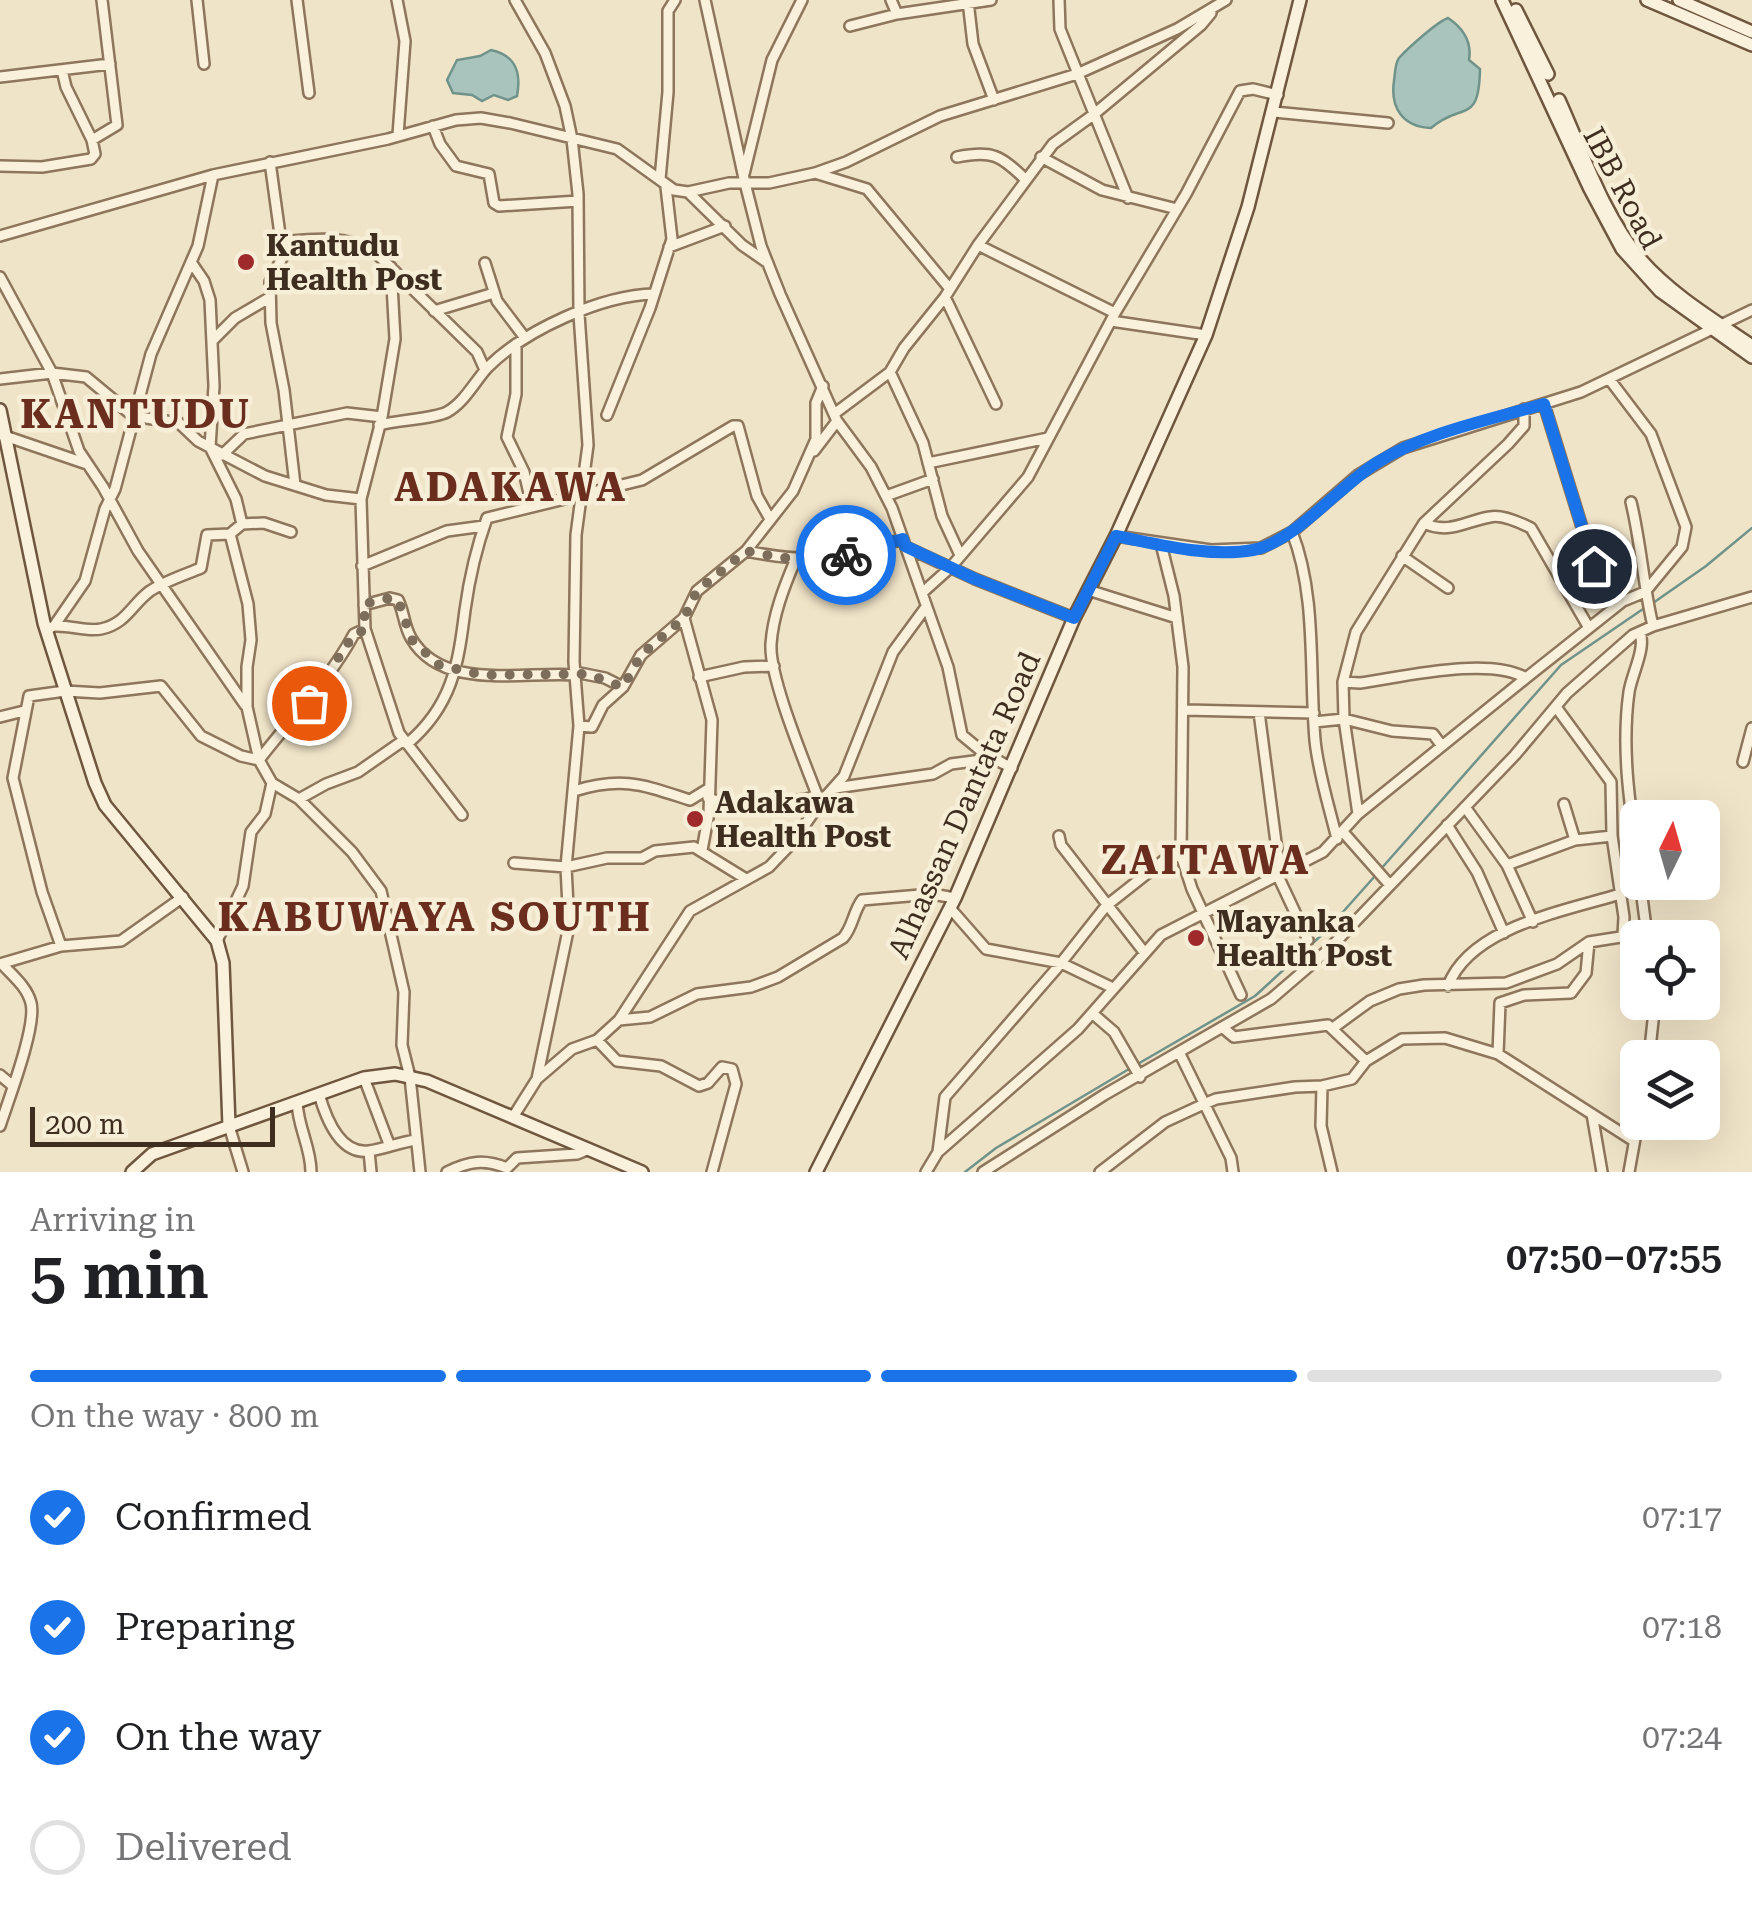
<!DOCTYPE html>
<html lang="en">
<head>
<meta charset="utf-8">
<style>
	body { margin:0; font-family:"Roboto Serif",serif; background:#f6f6f6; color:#202124; height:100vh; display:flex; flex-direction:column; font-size:38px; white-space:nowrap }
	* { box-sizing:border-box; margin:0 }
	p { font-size:32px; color:#757577 }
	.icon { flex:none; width:55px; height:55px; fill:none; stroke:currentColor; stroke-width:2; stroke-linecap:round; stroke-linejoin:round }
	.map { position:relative; height:1172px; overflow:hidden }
	.drawer { display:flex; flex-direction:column; background:#fff; flex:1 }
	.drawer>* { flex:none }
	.needle { width:65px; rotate:5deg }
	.fabs { position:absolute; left:1620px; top:800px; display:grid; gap:20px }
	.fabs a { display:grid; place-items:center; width:100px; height:100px; border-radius:15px; background:#fff; box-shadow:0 10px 40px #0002; font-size:50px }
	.scale { position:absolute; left:30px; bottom:25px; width:245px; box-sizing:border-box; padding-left:10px; border:5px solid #3d2e20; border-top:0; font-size:28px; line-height:35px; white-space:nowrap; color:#3d2e20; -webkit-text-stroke:8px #f7eed8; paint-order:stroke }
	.pin { position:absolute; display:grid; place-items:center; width:85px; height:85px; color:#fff; margin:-42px; border:5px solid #fff; border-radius:50%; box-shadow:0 2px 10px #0007 }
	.courier { position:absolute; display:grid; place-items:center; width:100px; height:100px; margin:-50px; border:8px solid #1a73e8; border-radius:50%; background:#fff; color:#222; box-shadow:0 2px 12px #0007 }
	.overview em { font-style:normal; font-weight:600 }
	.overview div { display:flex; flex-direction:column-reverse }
	.overview { display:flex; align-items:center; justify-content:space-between; height:170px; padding:0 30px }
	h1 { font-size:65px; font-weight:600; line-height:75px }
	.bar { display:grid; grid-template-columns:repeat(4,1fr); gap:15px 10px; align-content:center; height:120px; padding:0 30px }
	.bar i { height:12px; border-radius:8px; background:#e0e0e0 }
	.bar .on { background:#1a73e8 }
	.bar p { grid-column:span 4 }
	ol { padding:0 30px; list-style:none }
	li { display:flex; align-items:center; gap:30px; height:110px }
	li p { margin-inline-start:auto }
	li .icon { padding:10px; border-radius:50%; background:#1a73e8; color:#fff; stroke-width:4 }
	li:last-child { color:#757577 }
	li i { width:55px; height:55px; border:5px solid #e0e0e0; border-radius:50% }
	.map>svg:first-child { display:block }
	.water { fill:#a9c4bc; stroke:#6f938a; stroke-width:2.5 }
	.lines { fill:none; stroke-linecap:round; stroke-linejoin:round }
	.stream { stroke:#6f938a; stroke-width:2.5 }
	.street-casing { stroke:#8d765c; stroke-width:14 }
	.secondary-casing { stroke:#6f573f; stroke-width:16 }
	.street { stroke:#faf1dc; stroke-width:9 }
	.secondary { stroke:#faf1dc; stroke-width:11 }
	.done { stroke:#7c6e5b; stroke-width:10; stroke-dasharray:0 18 }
	.route { stroke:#1a73e8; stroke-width:12 }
	.poi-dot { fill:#9e2a2b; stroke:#f7eed8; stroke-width:4 }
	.labels { text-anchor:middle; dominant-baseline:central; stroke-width:9; stroke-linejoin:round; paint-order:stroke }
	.street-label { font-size:30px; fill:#3d2e20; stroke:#f7eed8 }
	.poi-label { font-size:30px; font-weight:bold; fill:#3d2e20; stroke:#f7eed8; text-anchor:start }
	.district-label { font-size:40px; font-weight:bold; letter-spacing:2.5px; fill:#6b2e1e; stroke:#f7eed8 }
</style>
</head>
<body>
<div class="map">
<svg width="1752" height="1172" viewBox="0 0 1752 1172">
	<rect width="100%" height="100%" fill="#f0e4c8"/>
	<path class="water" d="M1448 18C1463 28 1472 42 1469 60L1480 69C1479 126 1462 101 1431 128 1403 127 1390 108 1394 81 1395 74 1395 63 1399 58 1408 48 1437 22 1448 18Z
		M491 50C514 55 522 70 517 96L508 100 494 95 482 101 472 95 453 93 447 80 457 60 480 56Z"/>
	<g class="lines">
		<path class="stream" d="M1653 603 1706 566 1752 528
			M1380 870 1561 665 1646 607
			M1136 1065 1255 996 1326 931 1375 876
			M965 1172 996 1148 1129 1069"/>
		<g class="street-casing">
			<path id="street" d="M197 0 204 64
				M297 0 309 93
				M397 0 405 41 398 135
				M705 0 745 183 761 246 780 294 837 421 871 467 892 508 948 667 962 735 985 754 1012 768
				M891 0 897 14 991 0
				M1059 0 1060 29 1128 198
				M968 1 973 44 994 100
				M850 26 897 14
				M62 70 66 87 92 140
				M0 77 110 64
				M1274 112 1388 123
				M433 126 440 144 456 166 489 174 494 203 499 206 578 201
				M957 157C992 150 1000 155 1025 179
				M1041 157 1102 190 1177 209
				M270 162 283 256 270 282 271 323 284 390 295 485
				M0 166 42 167 91 159 95 154 92 140 117 125 102 0
				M815 173 867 189 950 289
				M744 174 772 60 802 0
				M660 179 668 92V11L675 0
				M688 192 742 245 768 263
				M0 236 213 175 388 139 456 120 481 118 510 123 617 149 674 190 688 192 729 183H769L815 173 846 162 940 116 1077 74 1177 29 1226 0
				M280 242C314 239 343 235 374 251L477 352 485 370
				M978 245 1115 313
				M669 247 725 226
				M191 262 204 281 210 300 214 386 210 447 236 499 242 524
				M485 263 497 301 525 338
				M391 267 395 339 382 417 361 499 365 629 399 733 462 815
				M0 277 52 373 79 451 103 487 138 551 245 705
				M945 297 996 404
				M434 311 494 293
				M1111 321 1206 335
				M212 341 235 318 269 298
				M516 344V394L507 437 524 472 532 506
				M890 372 923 443 942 516 960 555
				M0 379 52 373 86 377 133 416 179 423 198 441 265 476 326 495 361 499
				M1544 404 1594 566 1604 585 1623 601
				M834 414 890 372 904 348 945 297 978 245 1053 144 1093 115 1201 25 1211 13
				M607 415 650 308 672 239 666 187
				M379 425C397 420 434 419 447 412 464 403 475 381 488 367 525 330 602 295 654 294
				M2 435 87 464
				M814 451 837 421
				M222 455 244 434 347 413 382 417
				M928 463 1048 438
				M886 496 933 479
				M1631 502C1641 543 1643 584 1653 626
				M1424 523C1449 535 1465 521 1490 517 1501 514 1521 523 1531 528L1589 628
				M1292 532C1317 596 1309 672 1315 740 1318 772 1329 806 1337 839
				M230 534 248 604 251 640 247 667V707L259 760 272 783 299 799 352 852 381 891 404 992 402 1045 410 1077 420 1172
				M1116 536 1211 550 1261 548 1292 532 1358 475 1403 448 1581 392 1752 310
				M1161 544 1174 596 1183 667 1181 855 1192 889 1241 995
				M906 547 975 579 1074 618
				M746 551C816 565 835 559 903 539
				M1402 556 1448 588
				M795 561C784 587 773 615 771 644 769 679 807 767 820 803
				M362 566 447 531 484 526
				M1088 590 1177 618
				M922 593 951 567 1028 477 1115 313 1186 194 1240 91 1253 89 1278 95
				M364 605 390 598 398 600C404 612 404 626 411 638 442 692 524 671 575 675
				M684 618 712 720 709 813 702 850
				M54 626C71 625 86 632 101 629 126 624 132 604 150 591 165 581 184 575 201 568L207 535 230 534 242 524 264 523 291 532
				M46 630 54 626 85 581 105 509 115 489 151 354 198 246 213 175
				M575 672 605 678 623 687
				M699 677 744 667 774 666
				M1343 682 1360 683C1403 677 1489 656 1526 678
				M1556 707 1611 782 1612 836 1624 917 1623 935
				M1185 710 1314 713
				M1259 712 1280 873
				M0 717 24 711
				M1314 722 1344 719 1392 731 1433 734 1442 746
				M579 726 592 727 603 705 623 687 641 655 684 618 697 591 746 551 793 491 816 439V403L823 386
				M407 744C452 706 458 666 465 610 469 581 477 546 487 518L642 480 733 426H738L757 496 770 519
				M259 760C292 717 328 682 354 634L365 629
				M1743 762 1752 728
				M835 788 933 774 951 764 989 759
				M574 791C623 776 643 785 690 800L708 789
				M708 798 743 809 818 797
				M299 799 326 784 358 772 404 740
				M1564 804 1575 840
				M1465 807 1507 865 1533 922
				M1358 814 1344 719 1343 682 1356 632 1424 523 1508 444 1524 426V409
				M1447 825 1477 872 1504 933
				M1343 832 1389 884
				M1059 836 1061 845 1144 952
				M514 863 566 867 607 858H642L655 851 694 847 746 879
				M1638 863C1630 806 1621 749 1629 692 1632 673 1646 649 1640 632
				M1507 865 1575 840 1612 836
				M1277 874 1308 940
				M1640 882 1647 935
				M950 908 986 949 1061 963 1113 988
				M217 941 243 886 251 832 265 814 272 783
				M61 946 42 892 13 778 29 696 65 691 100 693 161 686 201 736 241 756 259 760
				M0 964 61 946 121 941 183 897
				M1448 986C1470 927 1565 911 1620 894
				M1092 1013 1114 1032 1140 1077
				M619 1020 650 1017 697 994 751 987 778 977 843 938C853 927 853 912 862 900L932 894 955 898
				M1222 1027 1234 1037 1328 1025 1366 1061
				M1333 1028 1370 1001 1399 989 1424 985 1506 983 1557 964 1589 942 1646 933
				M597 1040 617 1061 661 1066 699 1086 708 1083 722 1067 732 1069 736 1084 712 1172
				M1179 1052 1231 1158 1233 1172
				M1498 1054 1500 1003 1524 995 1571 993 1586 973 1589 942
				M1649 1058 1655 1002
				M0 1075 13 1086
				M364 1078 389 1144
				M537 1079 572 1049 597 1040 619 1020 690 911 769 867 793 842 820 803 844 776 893 652 926 607
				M1322 1086 1321 1126 1332 1172
				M319 1094C325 1115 339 1155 369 1151 384 1149 400 1142 416 1140
				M297 1102C298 1128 311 1147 311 1172
				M1592 1114 1602 1172
				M513 1117 537 1079 569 926 566 867 579 726 574 662 576 535 588 445 579 314 578 194 572 139 565 106 545 53 515 0
				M0 1126C8 1101 37 1026 31 1003 27 987 13 976 3 965
				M229 1126 243 1172
				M369 1151 371 1172
				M938 1152 945 1097 1057 968 1106 906 1163 861 1181 855
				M447 1172C470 1161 484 1159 507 1168L517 1158 577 1154 589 1149
				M926 1172 938 1152 1078 1029 1161 935 1323 852 1358 814 1526 678 1623 601 1645 592 1682 547 1686 527 1651 434 1610 380
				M983 1172 1104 1095 1271 999 1328 950 1515 755 1567 693 1633 635 1653 626 1752 597
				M1100 1172 1165 1122 1204 1104 1216 1099 1295 1087 1322 1086 1352 1079 1366 1061 1402 1039 1445 1038 1498 1054 1634 1141
				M1629 1172 1638 1122"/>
		</g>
		<g class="secondary-casing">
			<path id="secondary" d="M1502 0 1590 189 1622 249 1660 291 1752 357
				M1647 0 1752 45
				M1679 0 1752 32
				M1516 10 1548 74
				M1559 100C1583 153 1603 215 1641 260 1672 295 1714 320 1752 346
				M0 410 44 623 95 783 105 805 217 941 223 963 229 1126
				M132 1172 152 1154 364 1078 395 1074 427 1081 642 1172
				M816 1172 955 898 1074 618 1116 536 1206 335 1248 207 1300 0"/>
		</g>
		<use href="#street" class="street"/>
		<use href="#secondary" class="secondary"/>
	</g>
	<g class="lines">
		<path class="done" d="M309 703 354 634 365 630 364 604 390 598 398 600 412 640 439 665 483 675 587 674 623 687 641 655 684 618 697 591 746 551C781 558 811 564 846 555"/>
		<path class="route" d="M846 555 903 539 905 546 975 579 1074 618 1116 536C1158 544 1210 558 1253 550 1295 542 1340 485 1378 462 1427 432 1489 420 1544 404L1594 566"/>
	</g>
	<g class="poi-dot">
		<circle cx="246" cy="262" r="10"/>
		<circle cx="695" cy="819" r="10"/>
		<circle cx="1196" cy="938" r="10"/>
	</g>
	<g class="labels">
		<g class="street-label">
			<text transform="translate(1623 188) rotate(62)">IBB Road</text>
			<text transform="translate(964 805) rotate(-66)">Alhassan Dantata Road</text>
		</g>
		<g class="poi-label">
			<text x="266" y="245">Kantudu<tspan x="266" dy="34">Health Post</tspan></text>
			<text x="715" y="802">Adakawa<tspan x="715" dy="34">Health Post</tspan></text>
			<text x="1216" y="921">Mayanka<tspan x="1216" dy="34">Health Post</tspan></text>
		</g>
		<g class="district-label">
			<text x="136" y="414">KANTUDU</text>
			<text x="511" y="487">ADAKAWA</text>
			<text x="1206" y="860">ZAITAWA</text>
			<text x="435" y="917">KABUWAYA SOUTH</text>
		</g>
	</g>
</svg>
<div class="fabs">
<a><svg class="needle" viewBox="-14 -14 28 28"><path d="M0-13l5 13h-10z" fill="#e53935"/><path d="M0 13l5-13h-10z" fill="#757577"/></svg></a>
<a><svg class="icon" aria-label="locate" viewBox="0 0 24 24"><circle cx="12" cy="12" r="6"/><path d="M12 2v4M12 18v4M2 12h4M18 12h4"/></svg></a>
<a><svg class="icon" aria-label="layers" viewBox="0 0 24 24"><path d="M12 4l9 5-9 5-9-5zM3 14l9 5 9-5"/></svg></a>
</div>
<div class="scale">200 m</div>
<div class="pin" style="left:309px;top:703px;background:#ea580c"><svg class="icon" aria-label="bag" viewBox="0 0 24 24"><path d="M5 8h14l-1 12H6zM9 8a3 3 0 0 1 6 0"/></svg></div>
<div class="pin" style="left:1594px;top:566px;background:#1f2937"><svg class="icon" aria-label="home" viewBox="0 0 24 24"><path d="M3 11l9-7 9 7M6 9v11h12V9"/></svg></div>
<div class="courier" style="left:846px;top:555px"><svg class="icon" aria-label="bike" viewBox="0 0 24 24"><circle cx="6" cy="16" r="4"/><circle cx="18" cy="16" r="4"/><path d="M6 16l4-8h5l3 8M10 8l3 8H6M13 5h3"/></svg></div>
</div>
<section class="drawer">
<div class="overview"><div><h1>5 min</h1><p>Arriving in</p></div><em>07:50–07:55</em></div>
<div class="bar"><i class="on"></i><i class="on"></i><i class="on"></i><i></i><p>On the way · 800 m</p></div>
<ol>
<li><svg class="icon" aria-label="check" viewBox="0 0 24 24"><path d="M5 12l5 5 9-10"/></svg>Confirmed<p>07:17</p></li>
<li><svg class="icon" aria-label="check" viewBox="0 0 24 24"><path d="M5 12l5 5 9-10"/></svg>Preparing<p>07:18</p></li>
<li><svg class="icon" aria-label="check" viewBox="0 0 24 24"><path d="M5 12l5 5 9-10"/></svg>On the way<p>07:24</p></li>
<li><i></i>Delivered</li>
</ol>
</section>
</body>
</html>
